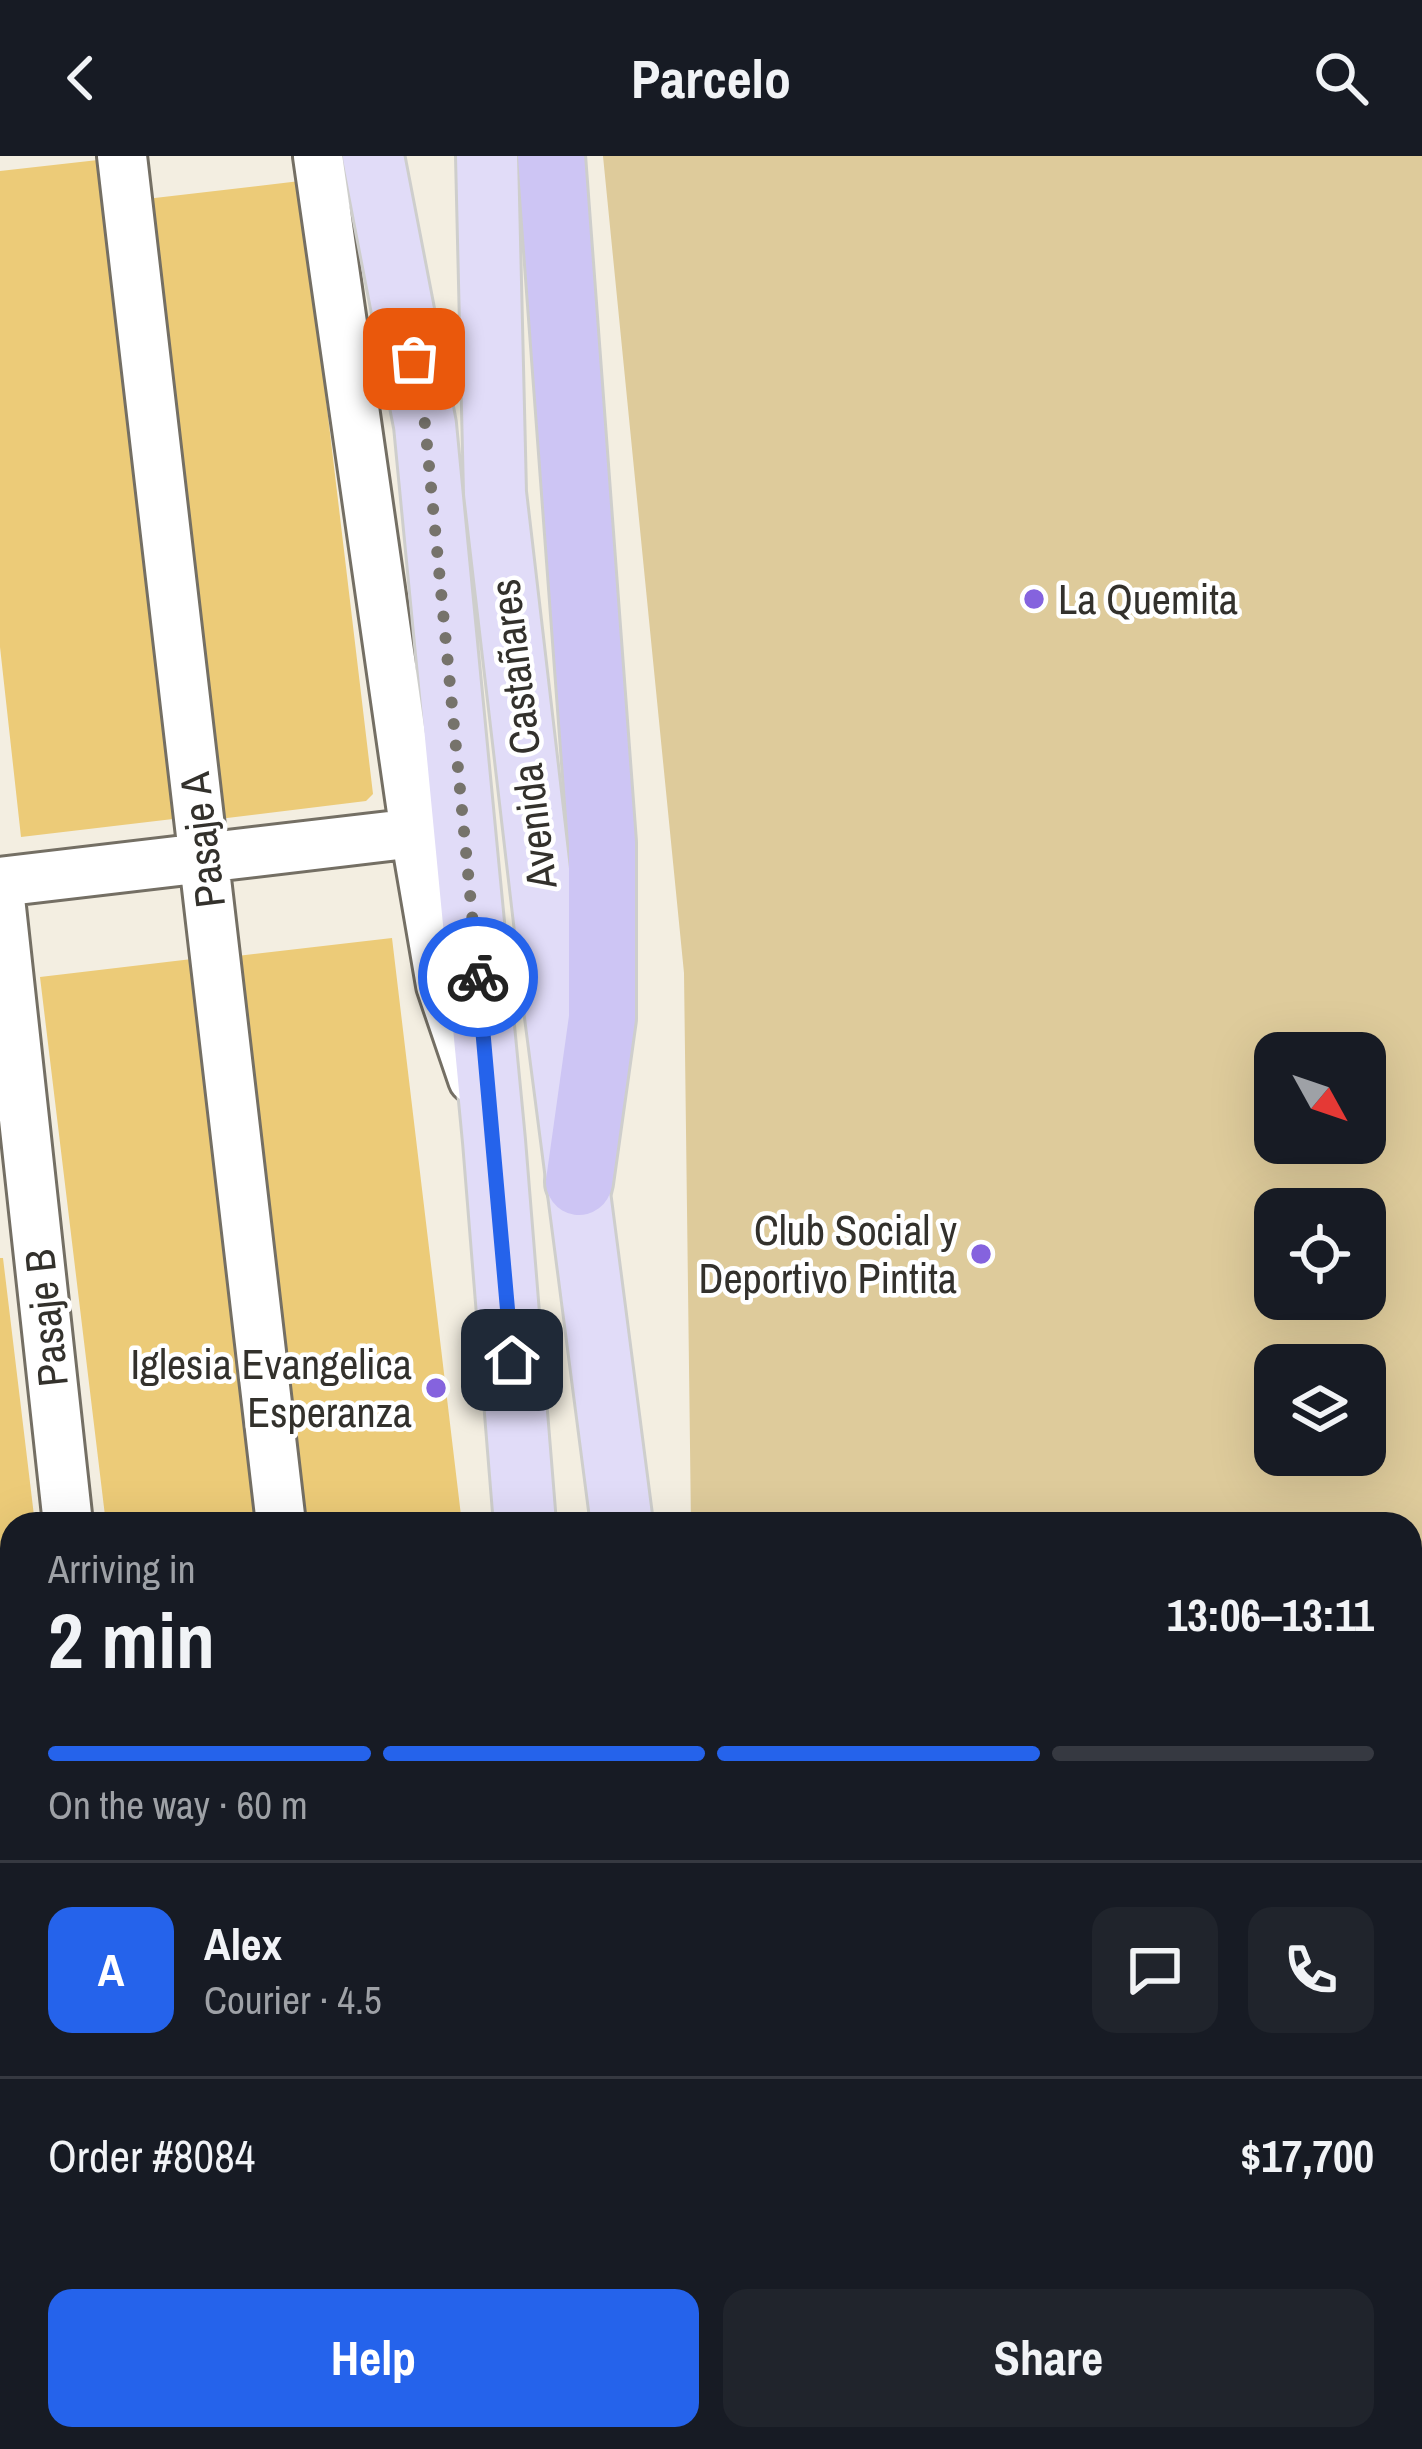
<!DOCTYPE html>
<html lang="en">
<head>
<meta charset="utf-8">
<style>
	body { margin:0; font-family:"Archivo Narrow",sans-serif; background:#20242c; color:#f1f3f6; height:100vh; display:flex; flex-direction:column; font-size:45px; white-space:nowrap }
	* { box-sizing:border-box; margin:0 }
	p { font-size:39px; color:#9ea1a6 }
	.icon { flex:none; width:66px; height:66px; fill:none; stroke:currentColor; stroke-width:2; stroke-linecap:round; stroke-linejoin:round }
	.map { position:relative; flex:1; overflow:hidden }
	.panel { position:absolute; left:0px; top:1356px; width:1422px; height:939px; display:flex; flex-direction:column; background:#171b24; border-radius:36px 36px 0 0; box-shadow:0 12px 48px #0002 }
	.panel>* { flex:none }
	.needle { width:78px; rotate:130deg }
	.tools { position:absolute; left:1254px; top:876px; display:grid; gap:24px }
	.tools a { display:grid; place-items:center; width:132px; height:132px; border-radius:24px; background:#171b24; box-shadow:0 12px 48px #0002; font-size:60px }
	.pin { position:absolute; display:grid; place-items:center; width:102px; height:102px; color:#fff; margin:-51px; border-radius:24px; box-shadow:0 6px 18px #0006 }
	.courier { position:absolute; display:grid; place-items:center; width:120px; height:120px; margin:-60px; border:9px solid #2563eb; border-radius:50%; background:#fff; color:#222; box-shadow:0 3px 15px #0007 }
	.summary em { font-style:normal; font-weight:700 }
	.summary div { display:flex; flex-direction:column-reverse }
	.summary { display:flex; align-items:center; justify-content:space-between; height:204px; padding:0 48px }
	h1 { font-size:78px; font-weight:700; line-height:90px }
	.bar { display:grid; grid-template-columns:repeat(4,1fr); gap:18px 12px; align-content:center; height:144px; padding:0 48px }
	.bar i { height:15px; border-radius:9px; background:#363941 }
	.bar .active { background:#2563eb }
	.bar p { grid-column:span 4 }
	.line { display:flex; align-items:center; gap:30px; padding:0 48px; border-top:3px solid #363941 }
	.line div { flex:1 }
	.round { display:grid; place-items:center; flex:none; width:126px; height:126px; border-radius:24px; background:#20242c }
	.cta { display:flex; gap:24px; margin-top:auto; padding:24px 48px }
	.cta a { flex:1; height:138px; border-radius:24px; background:#2563eb; color:#fff; font-size:48px; font-weight:700; line-height:138px; text-align:center }
	.cta a+a { background:#20242c; color:#f1f3f6 }
	header { display:flex; justify-content:space-between; align-items:center; height:156px; padding:0 48px; background:#171b24; font-size:54px; font-weight:700 }
	.map>svg:first-child { display:block }
	.built { fill:#eae2cf }
	.green { fill:#decb9b; fill-rule:evenodd }
	.building { fill:#eccb78 }
	.lines { fill:none; stroke-linecap:round; stroke-linejoin:round }
	.minor-casing { stroke:#746f64; stroke-width:54 }
	.major-casing { stroke:#cececc; stroke-width:66 }
	.highway-casing { stroke:#cececc; stroke-width:72 }
	.minor { stroke:#fff; stroke-width:48 }
	.major { stroke:#e1dcf8; stroke-width:60 }
	.highway { stroke:#cdc5f4; stroke-width:66 }
	.tram { stroke:#9c988f; stroke-width:3 }
	.done { stroke:#76736b; stroke-width:12; stroke-dasharray:0 21.6 }
	.route { stroke:#2563eb; stroke-width:15 }
	.poi-dot { fill:#8563de; stroke:#fff; stroke-width:4.5 }
	.labels { text-anchor:middle; dominant-baseline:central; stroke-width:9; stroke-linejoin:round; paint-order:stroke }
	.poi-label { font-size:42px; fill:#33312c; stroke:#fff; text-anchor:end }
	.street-label { font-size:42px; fill:#33312c; stroke:#fff }
</style>
</head>
<body>
<header><svg class="icon" aria-label="back" viewBox="0 0 24 24"><path d="M15 5l-7 7 7 7"/></svg>Parcelo<svg class="icon" aria-label="search" viewBox="0 0 24 24"><circle cx="10" cy="10" r="6"/><path d="M15 15l6 6"/></svg></header>
<div class="map">
<svg width="1422" height="2293" viewBox="0 0 1422 2293">
	<rect width="100%" height="100%" fill="#f3eee1"/>
	<path class="built" d="M12 1893V2283H567L569 2293H0V1895Z"/>
	<path class="green" d="M603 0H1422V1513L1410 1515V1368H691L684 817ZM1275 897H1365V987H1275ZM1275 1053H1365V1143H1275ZM1365 1209V1299H1275V1209Z
		M1422 1734V2293H776L775 2283H1410V1735Z"/>
	<path class="building" d="M98 4 173 663 21 681 0 491V15Z
		M300 25 373 638 366 645 219 663 146 43Z
		M392 782 462 1368H304L237 800Z
		M192 803 259 1368H106L40 821Z
		M0 1102H3L35 1368H12V1421L0 1422Z
		M0 1530 12 1607V1616L0 1617Z
		M12 1935V2283H391L392 2293H0V1937Z"/>
	<g class="lines">
		<g class="minor-casing">
			<path id="minor" d="M122 0 281 1368
				M318 0 415 677 441 829 473 923
				M0 726 415 677
				M0 742 68 1368
				M437 2283 438 2293"/>
		</g>
		<g class="major-casing">
			<path id="major" d="M373 0 425 269 494 985 525 1368
				M487 0 495 337 556 860 622 1368
				M1410 1570 1422 1569
				M1410 1677 1422 1676
				M0 1735 12 1734
				M0 1837 12 1836
				M615 2283 616 2293
				M723 2283 724 2293"/>
		</g>
		<g class="highway-casing">
			<path id="highway" d="M551 0 602 687V862L579 1026"/>
		</g>
		<use href="#minor" class="minor"/>
		<use href="#major" class="major"/>
		<use href="#highway" class="highway"/>
		<path class="tram" d="M0 1777 12 1775
			M0 1797 12 1796
			M657 2283 658 2293
			M680 2283 682 2293"/>
	</g>
	<g class="lines">
		<path class="done" d="M414 203 425 268 478 821"/>
		<path class="route" d="M478 821 512 1204"/>
	</g>
	<g class="poi-dot">
		<circle cx="1034" cy="443" r="12"/>
		<circle cx="981" cy="1098" r="12"/>
		<circle cx="436" cy="1232" r="12"/>
	</g>
	<g class="labels">
		<g class="poi-label">
			<text x="1058" y="443" text-anchor="start">La Quemita</text>
			<text x="957" y="1074">Club Social y<tspan x="957" dy="48">Deportivo Pintita</tspan></text>
			<text x="412" y="1208">Iglesia Evangelica<tspan x="412" dy="48">Esperanza</tspan></text>
		</g>
		<g class="street-label">
			<text transform="translate(523 578) rotate(-97)">Avenida Castañares</text>
			<text transform="translate(202 684) rotate(-97)">Pasaje A</text>
			<text transform="translate(46 1162) rotate(-96)">Pasaje B</text>
		</g>
	</g>
</svg>
<div class="tools">
<a><svg class="needle" viewBox="-14 -14 28 28"><path d="M0-13l5 13h-10z" fill="#e53935"/><path d="M0 13l5-13h-10z" fill="#9ea1a6"/></svg></a>
<a><svg class="icon" aria-label="locate" viewBox="0 0 24 24"><circle cx="12" cy="12" r="6"/><path d="M12 2v4M12 18v4M2 12h4M18 12h4"/></svg></a>
<a><svg class="icon" aria-label="layers" viewBox="0 0 24 24"><path d="M12 4l9 5-9 5-9-5zM3 14l9 5 9-5"/></svg></a>
</div>
<div class="pin" style="left:414px;top:203px;background:#ea580c"><svg class="icon" aria-label="bag" viewBox="0 0 24 24"><path d="M5 8h14l-1 12H6zM9 8a3 3 0 0 1 6 0"/></svg></div>
<div class="pin" style="left:512px;top:1204px;background:#1f2937"><svg class="icon" aria-label="home" viewBox="0 0 24 24"><path d="M3 11l9-7 9 7M6 9v11h12V9"/></svg></div>
<div class="courier" style="left:478px;top:821px"><svg class="icon" aria-label="bike" viewBox="0 0 24 24"><circle cx="6" cy="16" r="4"/><circle cx="18" cy="16" r="4"/><path d="M6 16l4-8h5l3 8M10 8l3 8H6M13 5h3"/></svg></div>
<section class="panel">
<div class="summary"><div><h1>2 min</h1><p>Arriving in</p></div><em>13:06–13:11</em></div>
<div class="bar"><i class="active"></i><i class="active"></i><i class="active"></i><i></i><p>On the way · 60 m</p></div>
<div class="line" style="height:216px"><b class="round" style="background:#2563eb;color:#fff">A</b><div><b>Alex</b><p>Courier · 4.5</p></div><a class="round"><svg class="icon" aria-label="chat" viewBox="0 0 24 24"><path d="M4 5h16v11H9l-5 4z"/></svg></a><a class="round"><svg class="icon" aria-label="phone" viewBox="0 0 24 24"><path d="M5 4h4l2 5-3 2q2 4 5 5l2-3 5 2v4C11 20 4 13 5 4z"/></svg></a></div>
<div class="line" style="height:156px"><div>Order #8084</div><b>$17,700</b></div>
<div class="cta"><a>Help</a><a>Share</a></div>
</section>
</div>
</body>
</html>
